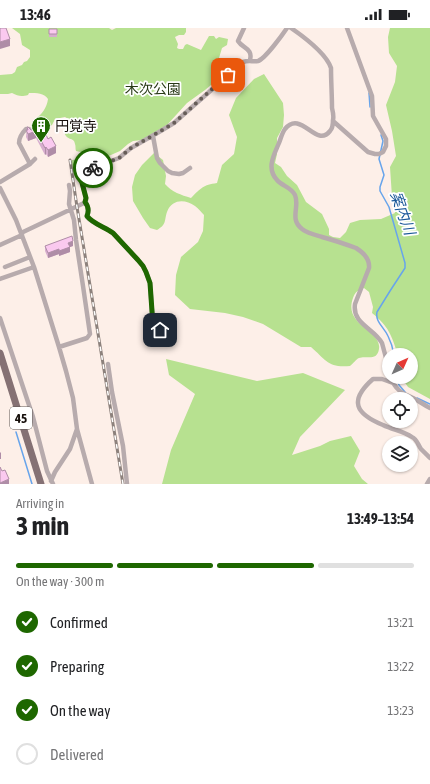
<!DOCTYPE html>
<html lang="en">
<head>
<meta charset="utf-8">
<style>
	body { margin:0; font-family:"Asap Condensed","Noto Sans JP",sans-serif; background:#f6f6f6; color:#202124; height:100vh; display:flex; flex-direction:column; font-size:15px; white-space:nowrap }
	* { box-sizing:border-box; margin:0 }
	p { font-size:13px; color:#757577 }
	.icon { flex:none; width:22px; height:22px; fill:none; stroke:currentColor; stroke-width:2; stroke-linecap:round; stroke-linejoin:round }
	.map { position:relative; height:456px; overflow:hidden }
	.side { display:flex; flex-direction:column; background:#fff; flex:1 }
	.side>* { flex:none }
	.needle { width:26px; rotate:45deg }
	.fabs { position:absolute; left:382px; top:320px; display:grid; gap:8px }
	.fabs a { display:grid; place-items:center; width:36px; height:36px; border-radius:50%; background:#fff; box-shadow:0 1px 3px #0004; font-size:20px }
	.pin { position:absolute; display:grid; place-items:center; width:34px; height:34px; color:#fff; margin:-17px; border-radius:8px; box-shadow:0 2px 6px #0006 }
	.courier { position:absolute; display:grid; place-items:center; width:40px; height:40px; margin:-20px; border:3px solid #1e6700; border-radius:50%; background:#fff; color:#222; box-shadow:0 1px 5px #0007 }
	.headline em { font-style:normal; font-weight:700 }
	.headline div { display:flex; flex-direction:column-reverse }
	.headline { display:flex; align-items:center; justify-content:space-between; height:68px; padding:0 16px }
	h1 { font-size:26px; font-weight:700; line-height:30px }
	.bar { display:grid; grid-template-columns:repeat(4,1fr); gap:6px 4px; align-content:center; height:48px; padding:0 16px }
	.bar i { height:5px; border-radius:3px; background:#e0e0e0 }
	.bar .active { background:#1e6700 }
	.bar p { grid-column:span 4 }
	ol { padding:0 16px; list-style:none }
	li { display:flex; align-items:center; gap:12px; height:44px }
	li p { margin-inline-start:auto }
	li .icon { padding:4px; border-radius:50%; background:#1e6700; color:#fff; stroke-width:4 }
	li:last-child { color:#757577 }
	li i { width:22px; height:22px; border:2px solid #e0e0e0; border-radius:50% }
	.status { display:flex; justify-content:space-between; align-items:center; height:28px; padding:0 20px; background:#fff; direction:ltr }
	.status svg { height:11px; fill:currentColor }
	.map>svg:first-child { display:block }
	.green { fill:#b7e190 }
	.lines { fill:none; stroke-linecap:round; stroke-linejoin:round }
	.stream { stroke:#67a4eb; stroke-width:1.5 }
	.minor { stroke:#b7abad; stroke-width:4.5 }
	.primary { stroke:#857174; stroke-width:7 }
	.rail-casing { stroke:#8c817c; stroke-width:3 }
	.rail { stroke:#fff; stroke-width:1.5; stroke-dasharray:4.5; stroke-linecap:butt }
	.wall { fill:#d7adce }
	.shaded-wall { fill:#af8da7 }
	.building { fill:#fac9ef; stroke:#af8da7 }
	.done { stroke:#675d58; stroke-width:4; stroke-dasharray:0 7.2 }
	.route { stroke:#1e6700; stroke-width:5 }
	.labels { text-anchor:middle; dominant-baseline:central; stroke-width:3.5; stroke-linejoin:round; paint-order:stroke }
	.shield { fill:#fff; stroke:#5c5754; stroke-width:1 }
	.shield-label { font-size:13px; font-weight:bold; fill:#160f0b }
	.park-label { font-size:14px; fill:#283916; stroke:#fff }
	.poi-label { font-size:14px; fill:#160f0b; stroke:#fff; text-anchor:start }
	.water-label { font-size:15px; font-style:italic; fill:#195798; stroke:#fff }
</style>
</head>
<body>
<div class="status"><b>13:46</b><svg viewBox="0 0 49 12"><path d="M0 12V9h3v3zM5 12V6h3v6zM10 12V3h3v9zM15 12V0h3v12zM26 1h20v11H26zM47 4h2v5h-2z"/></svg></div>
<div class="map">
<svg width="430" height="456" viewBox="0 0 430 456">
	<rect width="100%" height="100%" fill="#fdefe8"/>
	<path class="green" d="M12 0H109L112 2 116 0H186V4L184 7H179L175 9 178 16 177 20 179 21H183L185 17 187 16 201 22 209 8H214L216 11 219 9 228 11 227 17 222 20 219 30 221 34 225 38 224 44 217 52 205 62 187 75 167 97 142 112 133 113 128 116 120 123 104 130 102 133 83 146 75 145C71 141 69 137 72 132L82 131 86 127 85 125 76 123C75 121 76 118 75 116 74 108 66 114 64 103L70 95V92L65 89 55 91 52 97 42 102 34 96 35 91C42 87 47 79 48 71 44 65 37 65 29 65L28 67C21 69 18 68 12 65L8 66H0V47L12 46 15 44 17 39 22 37 24 34 27 33 30 29V22L22 17 20 6Z
		M390 0H430V371L408 359 401 349H411V327H398C391 306 389 299 372 285L373 279 369 264 364 260C358 262 355 264 353 270 343 298 382 301 379 321 377 334 366 327 359 330 356 331 353 336 350 338 328 340 326 332 311 319H301L263 296 243 289 225 285 190 281 175 267 176 247 181 229 198 214 203 203 204 187C201 184 199 181 195 178 185 171 172 171 167 184 164 193 167 196 157 202L150 200 143 190 133 173 132 159 135 147 142 137 154 125 163 132 166 148 165 156C172 164 181 167 191 170 201 160 203 157 217 155L222 137 234 126 237 109 229 87 236 70 254 51 264 46 283 75 284 87 283 99 277 110V126L275 135 281 139 287 148 297 157 306 174 322 186 329 201V207L333 209 340 210 346 204 350 195 360 192 381 191 395 185 392 169 390 139 396 128 392 103 386 77 395 54 397 38 389 25 388 9Z
		M166 331 257 353 303 345 345 362 300 409 292 427 320 418 330 413 351 408 360 423 354 438 362 451 368 456H162L171 422 195 366 169 347Z"/>
	<g class="lines">
		<path class="stream" d="M369 65 370 79
			M381 107 383 113 379 131 384 147 380 159V163L389 179 405 235V240L390 263 377 284C375 294 384 299 388 308 391 314 393 320 394 327
			M396 349 399 357 405 364
			M417 370 430 376
			M16 404 32 456"/>
		<path class="minor" d="M244 0 238 13C243 21 253 20 250 32
			M291 0C304 9 326 25 331 40 331 54 332 67 332 80 333 84 334 88 333 92 333 96 332 101 330 103 316 121 301 81 285 101 282 105 281 110 279 115 274 127 266 140 277 152 282 158 291 159 295 167 300 179 289 191 302 201 307 205 315 207 322 209 333 212 345 216 356 220 364 225 370 231 369 240L355 276C352 296 374 300 382 315L389 341
			M333 93 368 124 375 126H379L383 124 386 118V111L373 88 372 68 347 0
			M153 108 157 130 160 135 168 143 172 145 179 146 183 145 190 140
			M30 136 19 115C19 109 23 104 26 101H29L31 104
			M0 154 30 136 35 131
			M0 160 16 192 34 239 59 319 66 343 73 370 77 401 92 456
			M85 174C89 179 89 183 87 189 93 196 105 199 113 205L138 232 143 238 146 244 150 255 153 297 160 302
			M21 205 84 175 86 173V170L81 151 84 147 95 139 119 130 131 120 159 104 174 95 243 34C249 32 253 34 258 33 265 31 283 6 287 0
			M0 217 22 207
			M5 239 30 229
			M0 251 34 239
			M0 290 33 389 47 443 53 456
			M59 319 87 310 90 306 83 258 76 212 74 192 69 176 70 163 69 157
			M108 336 112 364 123 418 127 456
			M391 349C395 362 402 365 413 370 419 373 424 377 430 380
			M393 355 382 351H373C348 373 356 386 383 397 393 402 403 403 412 409 417 411 418 417 421 421 424 424 427 427 430 430
			M51 453 55 444 70 421 77 401
			M427 456 430 451"/>
		<path class="primary" d="M0 325 41 456"/>
		<g class="rail-casing">
			<path id="rail" d="M70 132 77 179 123 456"/>
		</g>
		<use href="#rail" class="rail"/>
	</g>
	<path class="wall" d="M49 1H57V9H49Z
		M33 93 39 100 48 111 56 125 48 129 46 126 45 127 36 110 28 113 26 109 27 99 31 102 34 101 33 100Z
		M45 218H73L70 219V224L59 228V226L48 230 45 223Z"/>
	<path class="shaded-wall" d="M10 11V18L0 21V14Z
		M36 103V110L28 113V106Z
		M56 118V125L48 129V122Z
		M46 119V126L45 127V120Z
		M73 213V218L70 219V224L59 228V223L68 215Z
		M59 221V226L48 230V225Z
		M1 424V431H0V425Z
		M9 451V456H0V455Z"/>
	<path class="building" d="M0 0H6L10 11 0 14Z
		M49 1H57V6H49Z
		M34 92 36 95H37L39 100 42 98 48 111 51 109 56 118 48 122 46 119 45 120 36 103 28 106 26 102H28L27 99H28L31 102H33L35 100 36 97 33 93Z
		M72 208 73 213 68 215 70 219 59 223V221L48 225 45 218Z
		M0 439 2 443 5 442 9 451 0 455Z"/>
	<g class="lines">
		<path class="done" d="M93 140 119 130 131 120 159 104 174 95 228 47"/>
		<path class="route" d="M93 140 81 151 86 170 85 174C89 179 89 183 87 188 93 196 105 199 113 205L138 232 143 238 146 244 150 255 153 297 160 302"/>
	</g>
	<defs>
		<g id="building-pin" transform="scale(1)"><path d="M0 17L-7.5 6A9.5 9.5 0 1 1 7.5 6Z" fill="#1e6700" stroke="#fff"/><path d="M-4-6H4V6H1V3H-1V6H-4ZM-2.5-4.3h1.7v1.8h-1.7ZM.8-4.3h1.7v1.8H.8ZM-2.5-1h1.7V.8h-1.7ZM.8-1h1.7V.8H.8Z" fill="#fff"/></g>
	</defs>
	<g fill-rule="evenodd">
		<use href="#building-pin" x="41" y="98"/>
	</g>
	<g class="labels">
		<rect class="shield" x="10" y="379" width="22" height="22" rx="3"/>
		<g class="shield-label">
			<text x="21" y="390">45</text>
		</g>
		<g class="park-label">
			<text x="153" y="61">木次公園</text>
		</g>
		<g class="poi-label">
			<text x="55" y="98">円覚寺</text>
		</g>
		<g class="water-label">
			<text transform="translate(403 185) rotate(70)">案内川</text>
		</g>
	</g>
</svg>
<div class="fabs">
<a><svg class="needle" viewBox="-14 -14 28 28"><path d="M0-13l5 13h-10z" fill="#e53935"/><path d="M0 13l5-13h-10z" fill="#757577"/></svg></a>
<a><svg class="icon" aria-label="locate" viewBox="0 0 24 24"><circle cx="12" cy="12" r="6"/><path d="M12 2v4M12 18v4M2 12h4M18 12h4"/></svg></a>
<a><svg class="icon" aria-label="layers" viewBox="0 0 24 24"><path d="M12 4l9 5-9 5-9-5zM3 14l9 5 9-5"/></svg></a>
</div>
<div class="pin" style="left:228px;top:47px;background:#ea580c"><svg class="icon" aria-label="bag" viewBox="0 0 24 24"><path d="M5 8h14l-1 12H6zM9 8a3 3 0 0 1 6 0"/></svg></div>
<div class="pin" style="left:160px;top:302px;background:#1f2937"><svg class="icon" aria-label="home" viewBox="0 0 24 24"><path d="M3 11l9-7 9 7M6 9v11h12V9"/></svg></div>
<div class="courier" style="left:93px;top:140px"><svg class="icon" aria-label="bike" viewBox="0 0 24 24"><circle cx="6" cy="16" r="4"/><circle cx="18" cy="16" r="4"/><path d="M6 16l4-8h5l3 8M10 8l3 8H6M13 5h3"/></svg></div>
</div>
<section class="side">
<div class="headline"><div><h1>3 min</h1><p>Arriving in</p></div><em>13:49–13:54</em></div>
<div class="bar"><i class="active"></i><i class="active"></i><i class="active"></i><i></i><p>On the way · 300 m</p></div>
<ol>
<li><svg class="icon" aria-label="check" viewBox="0 0 24 24"><path d="M5 12l5 5 9-10"/></svg>Confirmed<p>13:21</p></li>
<li><svg class="icon" aria-label="check" viewBox="0 0 24 24"><path d="M5 12l5 5 9-10"/></svg>Preparing<p>13:22</p></li>
<li><svg class="icon" aria-label="check" viewBox="0 0 24 24"><path d="M5 12l5 5 9-10"/></svg>On the way<p>13:23</p></li>
<li><i></i>Delivered</li>
</ol>
</section>
</body>
</html>
